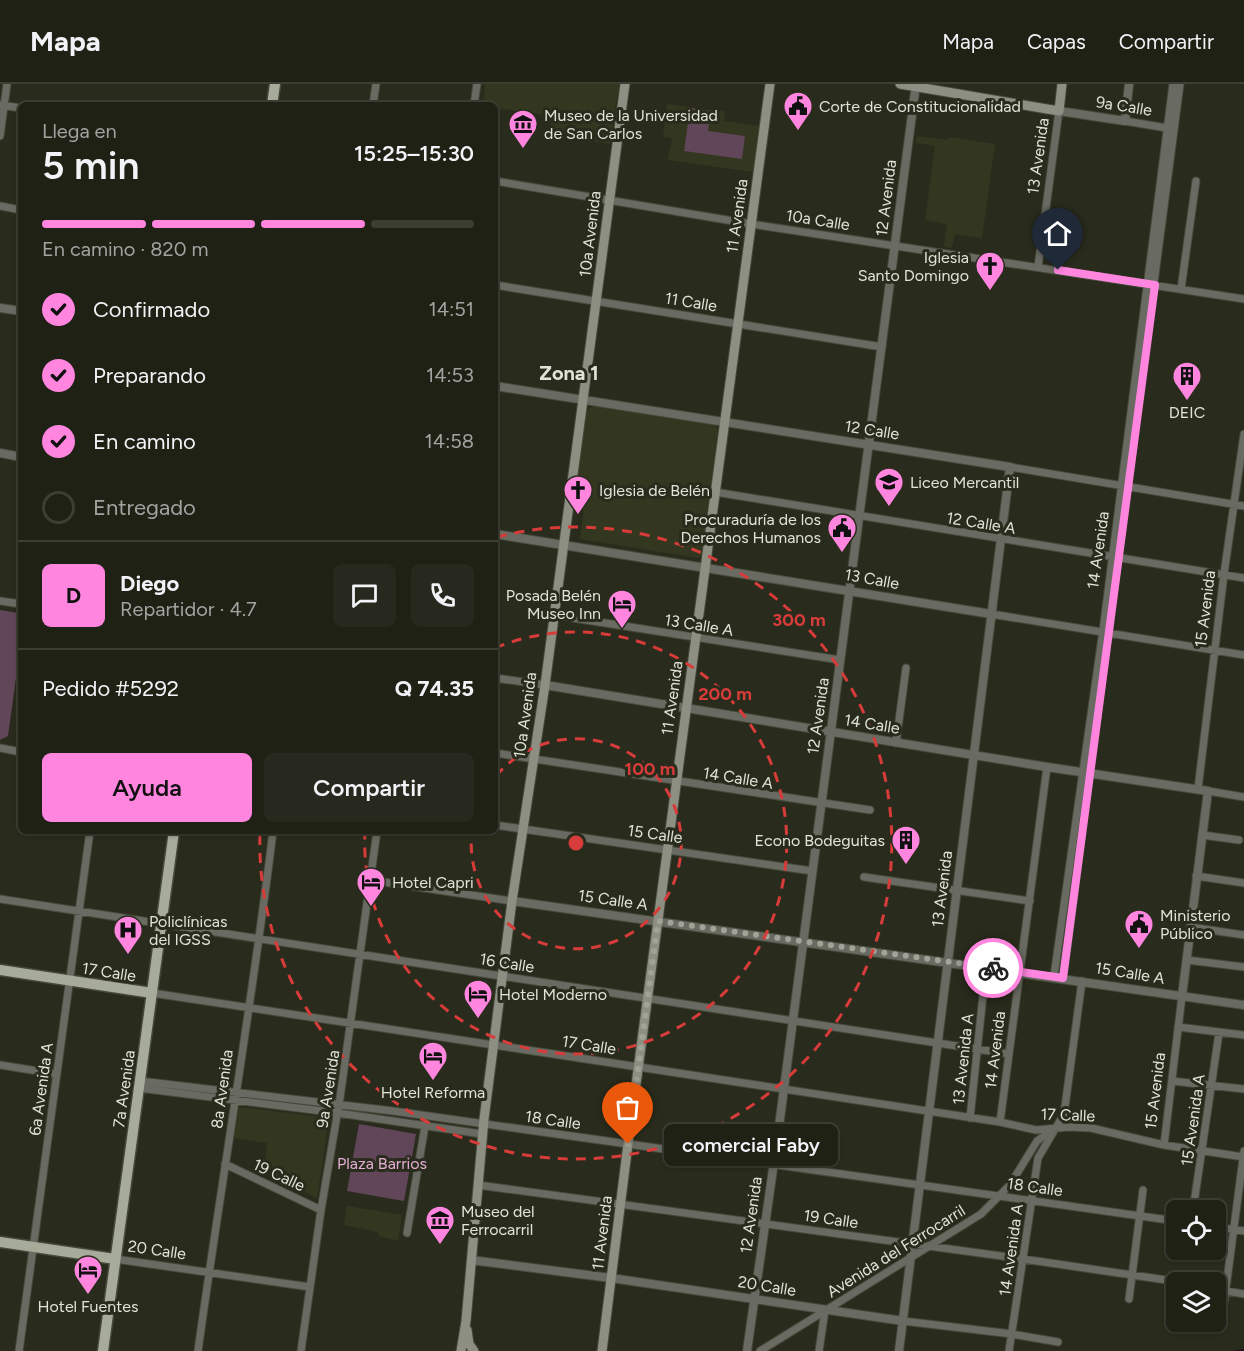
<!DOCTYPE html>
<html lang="es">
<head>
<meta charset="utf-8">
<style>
	body { margin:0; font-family:Figtree,sans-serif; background:#27291e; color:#f1f3f6; height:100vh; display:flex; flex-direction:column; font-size:22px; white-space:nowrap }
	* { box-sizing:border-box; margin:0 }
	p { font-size:20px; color:#a1a3a0 }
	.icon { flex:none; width:33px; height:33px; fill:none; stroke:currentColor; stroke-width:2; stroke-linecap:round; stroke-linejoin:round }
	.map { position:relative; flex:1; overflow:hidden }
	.details { position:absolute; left:18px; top:18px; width:480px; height:732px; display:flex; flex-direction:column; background:#1f2115; border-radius:9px; box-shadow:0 2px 4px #0004,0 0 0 2px #3c3e34 }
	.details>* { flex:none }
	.controls { position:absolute; left:1166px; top:1116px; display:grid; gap:12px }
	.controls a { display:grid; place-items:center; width:60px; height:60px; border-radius:9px; background:#1f2115; box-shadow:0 2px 4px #0004,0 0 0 2px #3c3e34; font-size:30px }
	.pin { position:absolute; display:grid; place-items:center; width:51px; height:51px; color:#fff; margin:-62px -26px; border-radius:50% 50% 50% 0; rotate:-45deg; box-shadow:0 0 6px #0007 }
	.pin .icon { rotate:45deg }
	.courier { position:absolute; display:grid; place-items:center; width:60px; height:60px; margin:-30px; border:4px solid #ff85de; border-radius:50%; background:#fff; color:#222; box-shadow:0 2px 8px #0007 }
	.bubble { position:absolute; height:42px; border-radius:9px; background:#1f2115; box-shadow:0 2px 4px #0004,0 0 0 2px #3c3e34; font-size:20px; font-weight:600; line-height:42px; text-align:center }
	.overview em { font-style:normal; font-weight:600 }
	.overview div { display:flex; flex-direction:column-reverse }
	.overview { display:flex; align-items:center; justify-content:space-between; height:102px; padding:0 24px }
	h1 { font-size:39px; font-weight:600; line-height:45px }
	.bar { display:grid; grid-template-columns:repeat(4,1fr); gap:9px 6px; align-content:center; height:72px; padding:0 24px }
	.bar i { height:8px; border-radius:4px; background:#3c3e34 }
	.bar .current { background:#ff85de }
	.bar p { grid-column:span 4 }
	.line { display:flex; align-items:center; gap:15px; padding:0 24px; border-top:2px solid #3c3e34 }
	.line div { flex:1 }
	.round { display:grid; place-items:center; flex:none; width:63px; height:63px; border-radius:9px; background:#27291e }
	ol { padding:0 24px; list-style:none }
	li { display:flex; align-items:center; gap:18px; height:66px }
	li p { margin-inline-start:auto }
	li .icon { padding:6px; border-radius:50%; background:#ff85de; color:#111; stroke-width:4 }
	li:last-child { color:#a1a3a0 }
	li i { width:33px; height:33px; border:3px solid #3c3e34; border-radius:50% }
	.action { display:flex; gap:12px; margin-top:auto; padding:12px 24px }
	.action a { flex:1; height:69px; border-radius:9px; background:#ff85de; color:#111; font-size:24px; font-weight:600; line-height:69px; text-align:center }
	.action a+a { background:#27291e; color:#f1f3f6 }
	header { display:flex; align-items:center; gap:36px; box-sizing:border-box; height:84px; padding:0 30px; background:#1f2115; border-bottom:2px solid #3c3e34 }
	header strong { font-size:28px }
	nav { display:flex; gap:33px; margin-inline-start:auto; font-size:21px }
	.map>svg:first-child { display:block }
	.built { fill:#33371f }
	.green { fill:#614558 }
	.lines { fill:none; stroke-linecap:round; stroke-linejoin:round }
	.stream { stroke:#270f21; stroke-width:2 }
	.minor-casing { stroke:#46493a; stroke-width:9 }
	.tertiary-casing { stroke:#46493a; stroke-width:10 }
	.secondary-casing { stroke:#46493a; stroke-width:11 }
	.primary-casing { stroke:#46493a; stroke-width:13 }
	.minor { stroke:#696b62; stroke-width:7 }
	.tertiary { stroke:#696b62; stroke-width:8 }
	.secondary { stroke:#8c8f82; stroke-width:9 }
	.primary { stroke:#a7ab9a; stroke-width:10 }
	.done { stroke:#a0a396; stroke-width:6; stroke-dasharray:0 10.8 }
	.route { stroke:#ff85de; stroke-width:8 }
	.ring { fill:none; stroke:#d73b3a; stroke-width:3; stroke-dasharray:10 8 }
	.labels { text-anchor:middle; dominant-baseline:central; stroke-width:6; stroke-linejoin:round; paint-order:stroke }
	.poi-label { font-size:16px; fill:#e0e3d8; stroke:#292c1c; text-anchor:start }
	.street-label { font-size:16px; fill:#e0e3d8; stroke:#292c1c }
	.park-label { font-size:16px; fill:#e4add3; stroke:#292c1c }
	.quarter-label { font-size:20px; font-weight:bold; fill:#e0e3d8; stroke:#292c1c }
	.centre { fill:#d73b3a; stroke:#292c1c; stroke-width:3 }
	.ring-label { font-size:18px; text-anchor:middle; font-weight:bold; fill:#d73b3a; stroke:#292c1c; stroke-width:6; stroke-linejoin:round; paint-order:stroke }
</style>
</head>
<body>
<header>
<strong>Mapa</strong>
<nav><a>Mapa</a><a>Capas</a><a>Compartir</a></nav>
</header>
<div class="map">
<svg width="1244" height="1267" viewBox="0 0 1244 1267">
	<rect width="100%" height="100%" fill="#292c1c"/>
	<path class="built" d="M485 0H619L610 60 549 52 552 32 495 24V21H483Z
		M667 20 716 27 717 26 725 27 724 37 759 42 753 88 668 76 672 54 663 53Z
		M917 52 948 56 949 53 995 60 982 154 955 150 952 164 944 162 947 140 925 136 935 62 916 59Z
		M593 322 715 341 718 345 702 471 698 474 580 455 586 408 576 407 587 326Z
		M239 1023 329 1034 317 1114 264 1089 267 1059 234 1054Z
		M347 1122 402 1131 398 1157 379 1152 378 1148 344 1141Z"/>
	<path class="green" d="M690 24 711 27 708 47 745 52 742 75 684 67Z
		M0 526 18 529 17 537 21 543V557L8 652 0 656Z
		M359 1040 416 1050 404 1117 347 1107Z"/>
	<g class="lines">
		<path class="stream" d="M1237 1267 1244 1266"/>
		<g class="minor-casing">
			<path id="minor" d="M0 21 21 24
				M373 21 376 0
				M474 21 477 0
				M1125 37 1167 44
				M0 52 7 0
				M495 97 751 140 1244 215
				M0 122 21 126
				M1038 183 1059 27
				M495 201 882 263
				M1181 205 1196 97
				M1010 383 1244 422
				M715 408 1244 494
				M0 517 21 520
				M991 530 1244 571
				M554 531 840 576
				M495 594 545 601
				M896 659 906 584
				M0 664 21 668
				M495 669 870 726
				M1198 705 1224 490 1244 350
				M1208 707 1244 713
				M495 741 812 787
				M1202 751 1239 756
				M1196 792 1244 799
				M864 793 1030 817
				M370 796 512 817
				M0 815 1009 970
				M1190 843 1244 851
				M1187 876 1244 883
				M1054 892 1104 539 1173 0
				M1063 894 1180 0
				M152 909 1000 1038 1036 1046 1069 1043 1091 1044 1164 1061 1244 1073
				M1178 943 1244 951
				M0 981 56 990
				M140 997 393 1027 1176 1137
				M1172 997 1244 1005
				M139 1004 338 1029 482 1050
				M970 1034 986 883
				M1000 1038 1047 683
				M1164 1061 1182 912
				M225 1080 321 1126
				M478 1101 1023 1175 1180 1198
				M1193 1126 1219 949
				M1215 1143 1244 1147
				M407 1149 425 1042
				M115 1175 310 1203
				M1215 1205 1244 1210
				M1129 1215 1143 1106
				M1224 1219 1244 1067
				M903 1237 1012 1250 1058 1258
				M19 1267 90 747
				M198 1267C222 1093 252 921 273 747
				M301 1267 321 1126 340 1014 377 747
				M760 1267 981 1130 1010 1101 1037 1057 1051 1047
				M819 1267 825 1226
				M1009 1267 1038 1074 1064 1030 1082 897"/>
		</g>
		<g class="tertiary-casing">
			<path id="tertiary" d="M1059 27 1125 37 1129 0
				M0 224 21 227
				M495 302 1010 383 899 1267
				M0 369 21 373
				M495 450 991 530
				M545 601 1047 683 1208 707 1182 912
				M512 817 1244 921
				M471 1176 611 1194 903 1237
				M747 1267 778 1050 916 0"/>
		</g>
		<g class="secondary-casing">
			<path id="secondary" d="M900 0 1059 27 1062 0
				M467 1246 469 1260 474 1267
				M461 1267 466 1237 484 1035 512 817 545 601 625 0
				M602 1267 628 1060 770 0"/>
		</g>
		<g class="primary-casing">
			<path id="primary" d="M272 21 275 0
				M0 886 152 909
				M0 1158 115 1175
				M103 1267 174 747"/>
		</g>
		<use href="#minor" class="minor"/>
		<use href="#tertiary" class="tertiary"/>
		<use href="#secondary" class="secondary"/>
		<use href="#primary" class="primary"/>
	</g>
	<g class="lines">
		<path class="done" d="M628 1060 658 837 993 884"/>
		<path class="route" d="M993 884 1063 894 1155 201 1058 186"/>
	</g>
	<g class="ring">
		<path d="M496 692A105 105 0 1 1 472 747"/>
		<path d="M495 564A211 211 0 1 1 365 748"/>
		<path d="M497 453A316 316 0 1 1 260 748"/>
	</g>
	<defs>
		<g id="civic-pin" transform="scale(1.5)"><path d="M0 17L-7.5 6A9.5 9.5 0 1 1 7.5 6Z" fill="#ff85de" stroke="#292c1c"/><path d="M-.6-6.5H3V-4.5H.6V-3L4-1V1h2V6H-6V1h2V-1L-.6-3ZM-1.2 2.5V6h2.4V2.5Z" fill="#111"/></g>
		<g id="museum-pin" transform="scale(1.5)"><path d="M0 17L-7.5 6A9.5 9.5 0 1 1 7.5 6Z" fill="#ff85de" stroke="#292c1c"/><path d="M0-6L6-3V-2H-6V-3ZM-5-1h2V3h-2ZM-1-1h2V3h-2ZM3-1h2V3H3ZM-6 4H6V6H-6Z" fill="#111"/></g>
		<g id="church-pin" transform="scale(1.5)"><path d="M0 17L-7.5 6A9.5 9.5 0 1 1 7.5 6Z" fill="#ff85de" stroke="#292c1c"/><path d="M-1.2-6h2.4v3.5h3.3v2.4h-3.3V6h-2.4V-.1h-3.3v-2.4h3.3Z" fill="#111"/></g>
		<g id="building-pin" transform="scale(1.5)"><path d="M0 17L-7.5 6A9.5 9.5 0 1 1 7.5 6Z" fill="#ff85de" stroke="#292c1c"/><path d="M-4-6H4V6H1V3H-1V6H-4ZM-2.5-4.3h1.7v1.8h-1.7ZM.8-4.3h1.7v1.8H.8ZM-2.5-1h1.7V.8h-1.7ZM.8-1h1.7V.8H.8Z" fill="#111"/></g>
		<g id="university-pin" transform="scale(1.5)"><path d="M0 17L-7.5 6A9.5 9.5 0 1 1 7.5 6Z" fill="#ff85de" stroke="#292c1c"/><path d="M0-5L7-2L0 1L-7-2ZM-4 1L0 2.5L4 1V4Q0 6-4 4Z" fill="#111"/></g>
		<g id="hotel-pin" transform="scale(1.5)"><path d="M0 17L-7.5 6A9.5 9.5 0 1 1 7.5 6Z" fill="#ff85de" stroke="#292c1c"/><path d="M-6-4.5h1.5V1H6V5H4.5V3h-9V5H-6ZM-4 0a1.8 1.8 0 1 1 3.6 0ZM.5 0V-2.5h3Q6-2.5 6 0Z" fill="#111"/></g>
		<g id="hospital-pin" transform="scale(1.5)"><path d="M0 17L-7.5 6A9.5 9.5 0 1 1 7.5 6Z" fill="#ff85de" stroke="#292c1c"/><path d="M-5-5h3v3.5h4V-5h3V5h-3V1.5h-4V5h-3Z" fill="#111"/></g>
	</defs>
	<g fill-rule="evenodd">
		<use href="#civic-pin" x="798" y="22"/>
		<use href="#museum-pin" x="523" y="40"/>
		<use href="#church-pin" x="990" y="182"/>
		<use href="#building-pin" x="1187" y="292"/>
		<use href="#university-pin" x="889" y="398"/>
		<use href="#church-pin" x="578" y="406"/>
		<use href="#civic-pin" x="842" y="444"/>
		<use href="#hotel-pin" x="622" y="520"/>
		<use href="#building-pin" x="906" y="756"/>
		<use href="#hotel-pin" x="371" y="798"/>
		<use href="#civic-pin" x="1139" y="840"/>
		<use href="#hospital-pin" x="128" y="846"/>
		<use href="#hotel-pin" x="478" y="910"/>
		<use href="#hotel-pin" x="433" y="972"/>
		<use href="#museum-pin" x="440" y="1136"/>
		<use href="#hotel-pin" x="88" y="1186"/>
	</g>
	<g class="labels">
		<g class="poi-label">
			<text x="819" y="22">Corte de Constitucionalidad</text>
			<text x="544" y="31">Museo de la Universidad<tspan x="544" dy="18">de San Carlos</tspan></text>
			<text x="969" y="173" text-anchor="end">Iglesia<tspan x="969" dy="18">Santo Domingo</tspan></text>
			<text x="1187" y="328" text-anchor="middle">DEIC</text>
			<text x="910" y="398">Liceo Mercantil</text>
			<text x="599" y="406">Iglesia de Belén</text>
			<text x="821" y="435" text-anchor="end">Procuraduría de los<tspan x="821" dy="18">Derechos Humanos</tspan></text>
			<text x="601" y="511" text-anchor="end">Posada Belén<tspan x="601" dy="18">Museo Inn</tspan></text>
			<text x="885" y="756" text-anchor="end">Econo Bodeguitas</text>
			<text x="392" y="798">Hotel Capri</text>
			<text x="1160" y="831">Ministerio<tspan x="1160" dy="18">Público</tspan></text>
			<text x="149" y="837">Policlínicas<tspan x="149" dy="18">del IGSS</tspan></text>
			<text x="499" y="910">Hotel Moderno</text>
			<text x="433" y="1008" text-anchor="middle">Hotel Reforma</text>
			<text x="461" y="1127">Museo del<tspan x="461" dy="18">Ferrocarril</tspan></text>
			<text x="88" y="1222" text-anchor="middle">Hotel Fuentes</text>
		</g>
		<g class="street-label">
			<text transform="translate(1124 22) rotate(9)">9a Calle</text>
			<text transform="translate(1038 72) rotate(-82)">13 Avenida</text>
			<text transform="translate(886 114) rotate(-83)">12 Avenida</text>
			<text transform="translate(737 132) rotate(-82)">11 Avenida</text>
			<text transform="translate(818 136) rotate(9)">10a Calle</text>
			<text transform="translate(590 150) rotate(-83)">10a Avenida</text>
			<text transform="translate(691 218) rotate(9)">11 Calle</text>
			<text transform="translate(872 346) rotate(9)">12 Calle</text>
			<text transform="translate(981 439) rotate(9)">12 Calle A</text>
			<text transform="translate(1098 466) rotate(-82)">14 Avenida</text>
			<text transform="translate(872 495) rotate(10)">13 Calle</text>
			<text transform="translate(1205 525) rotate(-83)">15 Avenida</text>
			<text transform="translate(699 541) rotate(9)">13 Calle A</text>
			<text transform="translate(672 614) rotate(-82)">11 Avenida</text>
			<text transform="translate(525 631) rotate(-82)">10a Avenida</text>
			<text transform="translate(818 632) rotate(-82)">12 Avenida</text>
			<text transform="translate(872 640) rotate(9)">14 Calle</text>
			<text transform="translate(738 694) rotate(9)">14 Calle A</text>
			<text transform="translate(655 750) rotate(8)">15 Calle</text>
			<text transform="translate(942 805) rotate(-83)">13 Avenida</text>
			<text transform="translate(613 816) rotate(8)">15 Calle A</text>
			<text transform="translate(507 879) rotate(9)">16 Calle</text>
			<text transform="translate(109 888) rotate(9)">17 Calle</text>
			<text transform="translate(1130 889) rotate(9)">15 Calle A</text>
			<text transform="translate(589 961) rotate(9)">17 Calle</text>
			<text transform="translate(995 966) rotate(-83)">14 Avenida</text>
			<text transform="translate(963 975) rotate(-84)">13 Avenida A</text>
			<text transform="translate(41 1005) rotate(-82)">6a Avenida A</text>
			<text transform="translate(124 1005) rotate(-82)">7a Avenida</text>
			<text transform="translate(222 1005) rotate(-82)">8a Avenida</text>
			<text transform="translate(328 1005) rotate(-81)">9a Avenida</text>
			<text transform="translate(1155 1007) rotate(-83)">15 Avenida</text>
			<text transform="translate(1068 1031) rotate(2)">17 Calle</text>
			<text transform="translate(553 1036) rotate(8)">18 Calle</text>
			<text transform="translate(1193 1036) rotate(-82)">15 Avenida A</text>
			<text transform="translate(279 1091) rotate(25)">19 Calle</text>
			<text transform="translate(1035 1103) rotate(8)">18 Calle</text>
			<text transform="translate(751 1131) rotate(-82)">12 Avenida</text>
			<text transform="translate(831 1135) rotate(8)">19 Calle</text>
			<text transform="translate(602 1149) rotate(-83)">11 Avenida</text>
			<text transform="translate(157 1166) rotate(8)">20 Calle</text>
			<text transform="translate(1011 1166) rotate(-82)">14 Avenida A</text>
			<text transform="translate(896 1167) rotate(-32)">Avenida del Ferrocarril</text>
			<text transform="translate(767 1202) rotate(9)">20 Calle</text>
		</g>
		<g class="park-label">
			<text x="382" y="1079">Plaza Barrios</text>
		</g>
		<g class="quarter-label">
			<text x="569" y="289">Zona 1</text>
		</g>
	</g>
	<circle cx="576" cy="759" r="9" class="centre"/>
	<g class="ring-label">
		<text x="799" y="542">300 m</text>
		<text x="725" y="616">200 m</text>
		<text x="650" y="691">100 m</text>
	</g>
</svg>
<div class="controls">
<a><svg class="icon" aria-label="locate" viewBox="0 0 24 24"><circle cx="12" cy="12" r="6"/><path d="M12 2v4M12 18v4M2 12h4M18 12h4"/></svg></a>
<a><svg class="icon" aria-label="layers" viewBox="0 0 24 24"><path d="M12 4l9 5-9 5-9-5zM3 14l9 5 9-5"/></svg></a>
</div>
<div class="pin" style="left:628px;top:1060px;background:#ea580c"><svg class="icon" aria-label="bag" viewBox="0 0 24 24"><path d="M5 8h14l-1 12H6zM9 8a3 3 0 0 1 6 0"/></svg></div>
<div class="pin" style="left:1058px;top:186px;background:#1f2937"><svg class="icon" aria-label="home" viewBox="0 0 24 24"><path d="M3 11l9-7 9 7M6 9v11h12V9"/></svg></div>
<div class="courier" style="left:993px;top:884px"><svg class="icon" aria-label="bike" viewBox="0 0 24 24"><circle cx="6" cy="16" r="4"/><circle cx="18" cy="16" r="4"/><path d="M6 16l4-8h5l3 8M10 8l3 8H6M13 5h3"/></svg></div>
<div class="bubble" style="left:664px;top:1040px;width:174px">comercial Faby</div>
<section class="details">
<div class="overview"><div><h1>5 min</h1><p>Llega en</p></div><em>15:25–15:30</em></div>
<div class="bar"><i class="current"></i><i class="current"></i><i class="current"></i><i></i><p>En camino · 820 m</p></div>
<ol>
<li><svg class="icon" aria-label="check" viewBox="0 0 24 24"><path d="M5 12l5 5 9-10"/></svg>Confirmado<p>14:51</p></li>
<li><svg class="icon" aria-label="check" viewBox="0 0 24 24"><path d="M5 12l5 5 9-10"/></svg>Preparando<p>14:53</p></li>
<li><svg class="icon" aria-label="check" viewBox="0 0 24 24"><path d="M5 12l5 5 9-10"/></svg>En camino<p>14:58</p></li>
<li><i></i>Entregado</li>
</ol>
<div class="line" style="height:108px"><b class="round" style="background:#ff85de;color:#111">D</b><div><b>Diego</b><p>Repartidor · 4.7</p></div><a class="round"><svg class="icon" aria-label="chat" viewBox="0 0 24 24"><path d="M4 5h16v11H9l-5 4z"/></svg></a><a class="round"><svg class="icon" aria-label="phone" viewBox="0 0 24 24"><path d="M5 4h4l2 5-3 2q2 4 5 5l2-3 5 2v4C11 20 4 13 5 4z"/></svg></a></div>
<div class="line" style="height:78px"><div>Pedido #5292</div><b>Q 74.35</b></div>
<div class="action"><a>Ayuda</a><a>Compartir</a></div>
</section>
</div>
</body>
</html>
